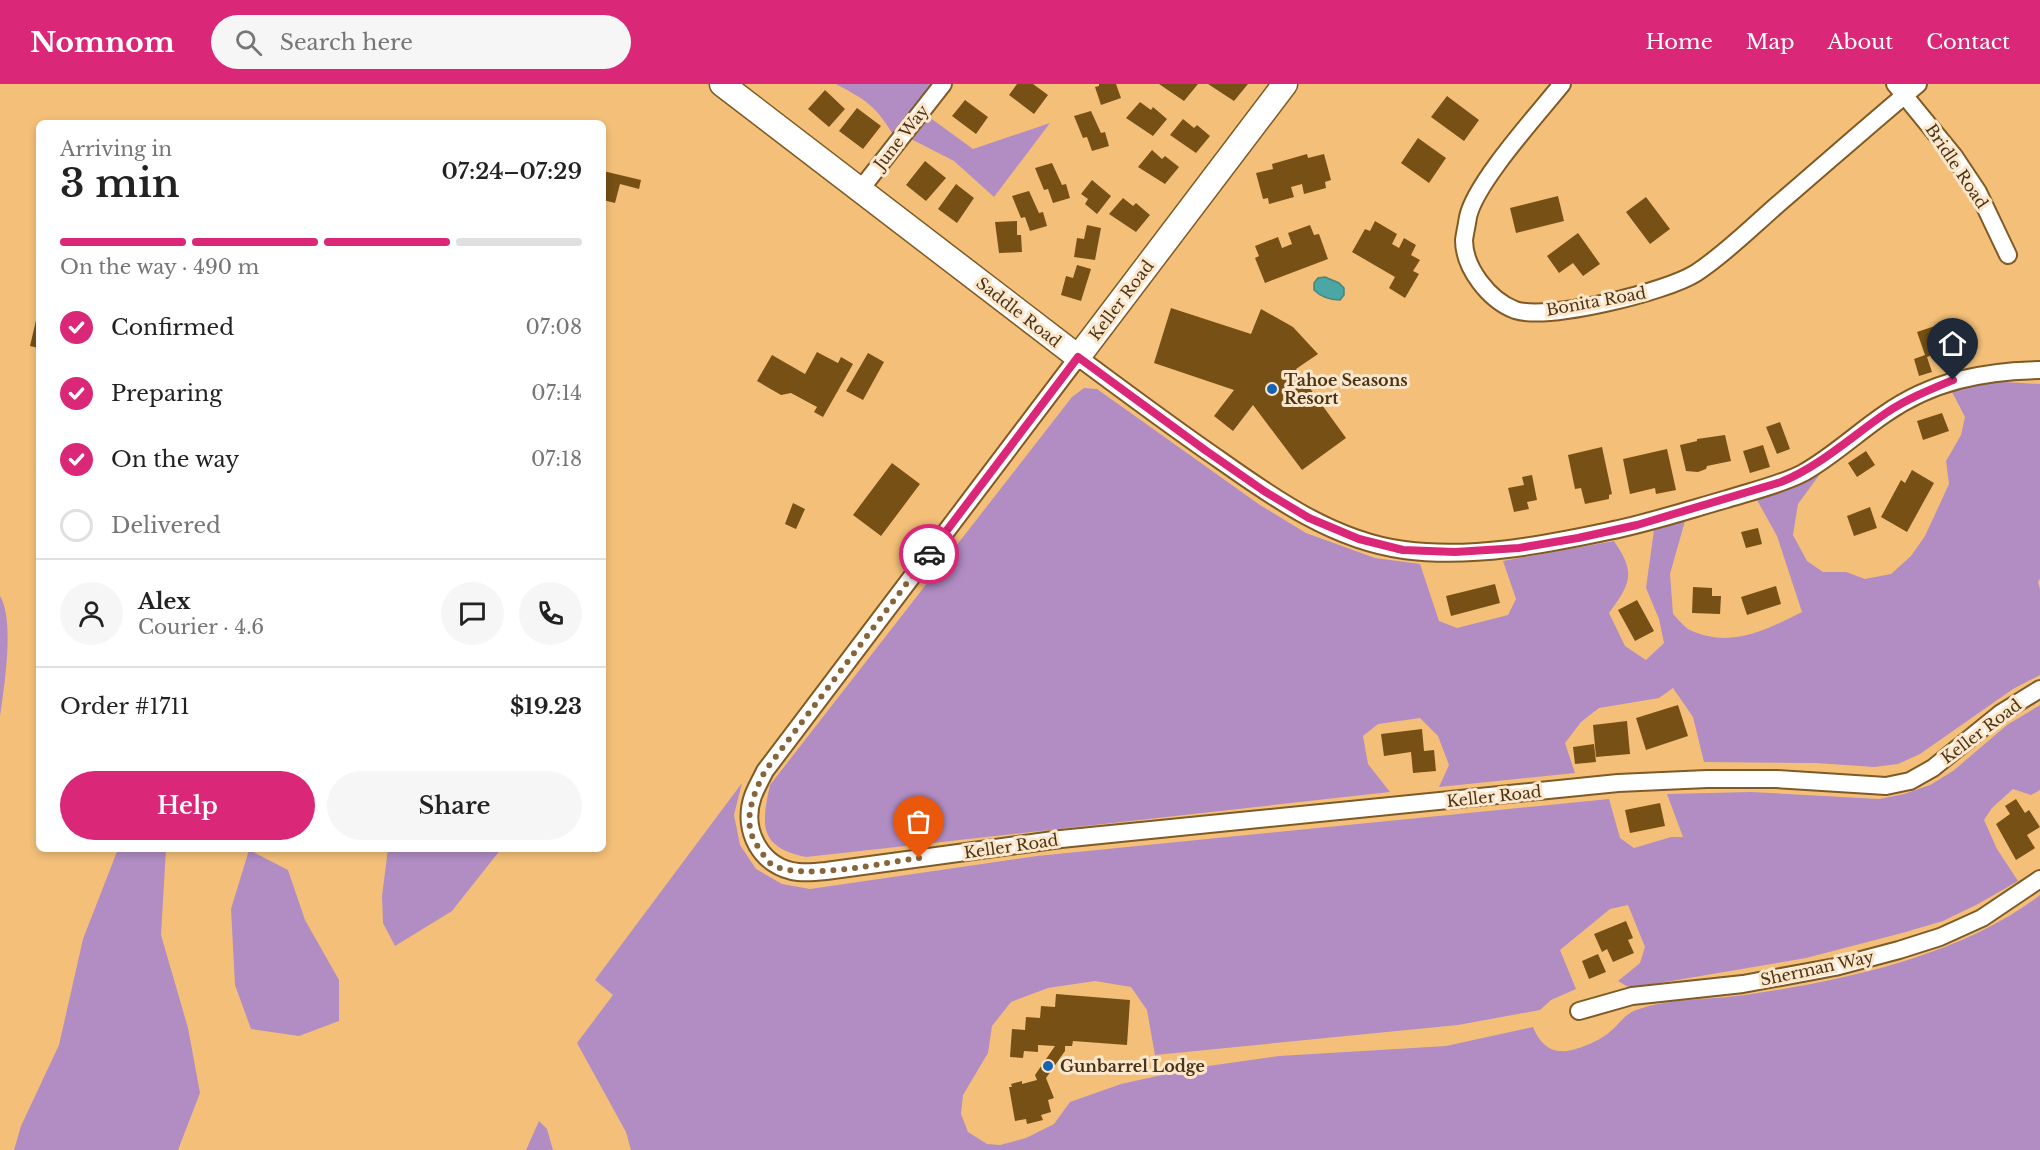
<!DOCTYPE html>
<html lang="en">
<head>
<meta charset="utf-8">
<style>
	body { margin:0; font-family:"Libre Baskerville",serif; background:#f6f6f6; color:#222; height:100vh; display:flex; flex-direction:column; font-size:22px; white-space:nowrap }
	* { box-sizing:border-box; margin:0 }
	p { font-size:20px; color:#767676 }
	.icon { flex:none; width:33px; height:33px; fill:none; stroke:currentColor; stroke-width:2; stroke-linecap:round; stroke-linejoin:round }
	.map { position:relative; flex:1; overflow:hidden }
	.details { position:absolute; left:36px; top:36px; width:570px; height:732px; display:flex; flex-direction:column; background:#fff; border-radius:9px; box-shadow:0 3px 9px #0003 }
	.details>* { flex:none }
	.pin { position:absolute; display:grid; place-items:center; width:51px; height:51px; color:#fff; margin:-62px -26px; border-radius:50% 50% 50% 0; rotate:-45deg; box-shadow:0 0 6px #0007 }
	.pin .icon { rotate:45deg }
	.courier { position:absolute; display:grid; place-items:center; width:60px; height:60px; margin:-30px; border:4px solid #db2777; border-radius:50%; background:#fff; color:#222; box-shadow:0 2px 8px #0007 }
	.head em { font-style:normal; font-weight:600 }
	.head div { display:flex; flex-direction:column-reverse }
	.head { display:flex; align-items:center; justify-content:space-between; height:102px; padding:0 24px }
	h1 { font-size:39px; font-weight:600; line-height:45px }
	.bar { display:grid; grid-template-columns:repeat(4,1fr); gap:9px 6px; align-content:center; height:72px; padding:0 24px }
	.bar i { height:8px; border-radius:4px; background:#e0e0e0 }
	.bar .selected { background:#db2777 }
	.bar p { grid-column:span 4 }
	.line { display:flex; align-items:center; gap:15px; padding:0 24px; border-top:2px solid #e0e0e0 }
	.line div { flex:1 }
	.round { display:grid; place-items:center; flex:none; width:63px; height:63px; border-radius:32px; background:#f6f6f6 }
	ol { padding:0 24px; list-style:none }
	li { display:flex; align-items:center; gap:18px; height:66px }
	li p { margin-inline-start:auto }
	li .icon { padding:6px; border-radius:50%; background:#db2777; color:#fff; stroke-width:4 }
	li:last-child { color:#767676 }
	li i { width:33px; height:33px; border:3px solid #e0e0e0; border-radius:50% }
	.button { display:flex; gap:12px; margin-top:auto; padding:12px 24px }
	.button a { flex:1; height:69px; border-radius:36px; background:#db2777; color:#fff; font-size:24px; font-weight:600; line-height:69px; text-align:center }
	.button a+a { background:#f6f6f6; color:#222 }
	header { display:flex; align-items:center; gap:36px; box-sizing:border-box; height:84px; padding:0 30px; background:#db2777; color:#fff }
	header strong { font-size:28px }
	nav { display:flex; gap:33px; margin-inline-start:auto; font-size:21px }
	.search { width:420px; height:54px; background:#f6f6f6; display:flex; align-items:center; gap:15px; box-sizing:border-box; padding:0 21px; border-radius:33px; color:#767676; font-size:22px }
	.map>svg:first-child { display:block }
	.forest { fill:#b18dc4 }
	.water { fill:#4aa7a6; stroke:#4a847b; stroke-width:1.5 }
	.building { fill:#765015 }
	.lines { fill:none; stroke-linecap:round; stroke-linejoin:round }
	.street-casing { stroke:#7f5a24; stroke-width:20 }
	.secondary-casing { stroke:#7f5a24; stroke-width:27 }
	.street { stroke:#fff; stroke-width:16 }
	.secondary { stroke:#fff; stroke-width:24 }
	.done { stroke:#856539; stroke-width:6; stroke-dasharray:0 10.8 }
	.route { stroke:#db2777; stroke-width:8 }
	.poi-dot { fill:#1663b1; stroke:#fde7cc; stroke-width:2 }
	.labels { text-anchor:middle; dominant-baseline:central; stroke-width:6; stroke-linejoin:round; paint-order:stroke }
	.street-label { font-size:16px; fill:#493416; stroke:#fde7cc }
	.poi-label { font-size:16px; font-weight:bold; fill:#493416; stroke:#fde7cc; text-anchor:start }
</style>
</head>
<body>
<header>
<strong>Nomnom</strong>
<div class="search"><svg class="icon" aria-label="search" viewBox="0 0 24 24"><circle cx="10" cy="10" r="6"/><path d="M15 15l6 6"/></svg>Search here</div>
<nav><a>Home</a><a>Map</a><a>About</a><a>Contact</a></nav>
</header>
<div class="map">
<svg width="2040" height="1066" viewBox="0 0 2040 1066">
	<rect width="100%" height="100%" fill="#f4c079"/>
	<path class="forest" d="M836 0H936L894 52C876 22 866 16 836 0Z
		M929 33 973 65 1050 39 994 113 954 77 911 55Z
		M1987 297 2040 300V495L2038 498 2040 505V591L2013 605 1920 670 1898 680 1874 683 1816 679 1704 678 1693 633 1673 604 1659 614 1599 624 1581 638 1565 659 1575 689 1439 703 1449 681 1438 652 1420 634 1378 640 1363 652 1368 680 1390 708 806 773C759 763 761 742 770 701L1072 313 1084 304 1097 305 1260 421 1306 449 1375 474 1420 480 1439 537 1457 544 1508 531 1516 515 1503 477 1614 457C1636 489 1631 499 1609 529L1625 562 1646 576 1664 559 1659 535 1646 504 1654 446 1685 437 1670 490 1673 530C1678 535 1684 543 1690 546 1730 565 1766 546 1802 528L1777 452 1757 416 1783 408 1820 390 1798 420 1793 451 1807 477 1823 488H1846L1865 495 1891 490 1911 472 1925 452 1949 400 1946 377 1961 351 1965 333 1951 306Z
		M0 512C15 536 4 604 0 633Z
		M2040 621V706L2031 711 2013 705 1992 724 1984 736 1997 765 2018 797 1978 820 1943 837 1902 849 1806 874 1630 904 1618 897 1640 879 1645 863 1628 821 1610 825 1560 866 1576 905 1551 916 1540 926 1458 941 1155 971 1147 926 1131 903 1095 897 1048 904 1011 918 992 942 988 969 963 1011 961 1030 968 1048 987 1060 1000 1061 1026 1054 1054 1040 1070 1018 1121 1000 1194 984 1279 972 1446 962 1533 943C1539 958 1549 969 1567 967 1580 965 1602 956 1612 946 1621 938 1624 931 1636 926 1670 914 1709 916 1745 911 1842 897 1961 872 2040 811V1066H631L626 1048 577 959 613 911 595 896 742 699 734 731 740 761 756 785 782 800 810 805 1037 772 1609 715 1620 754 1634 764 1671 753H1683L1667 710 1751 708 1879 715 1904 710 1930 701 1953 687 2007 641Z
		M118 765H166L161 851 188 944 200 1009 178 1066H14L21 1042 59 961 83 855Z
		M388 765H501L452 827 395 862 383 839 382 812Z
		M249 766 288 786 305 836 339 896V937L299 952 251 945 235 901 231 825Z
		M539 1037 547 1045 553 1066H526Z"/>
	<path class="water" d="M1325 193 1339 199 1344 204V211L1340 216C1330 216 1321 213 1314 206V199L1318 194Z"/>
	<path class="building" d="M1017 0H1033L1048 11 1034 30 1009 11Z
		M1099 0H1116L1121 14 1101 21 1095 3 1099 2Z
		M1159 0H1198L1184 17Z
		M1208 0H1248L1234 17Z
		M825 6 845 25 829 43 808 25Z
		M1447 12 1479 36 1464 57 1431 33Z
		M965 16 988 33 976 50 952 32Z
		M1140 18 1151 26 1153 23 1167 35 1153 52 1126 34Z
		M857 24 881 42 863 65 839 47Z
		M1091 27 1101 49 1105 48 1109 62 1092 67 1087 53 1083 54 1074 32Z
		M1183 35 1194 44 1197 41 1210 52 1196 69 1170 51Z
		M1418 54 1446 74 1429 99 1401 79Z
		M1152 66 1162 75 1165 72 1179 83 1165 100 1138 83Z
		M1307 70 1308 74 1324 70 1331 96 1325 98 1326 104 1304 110 1302 100 1291 103 1294 113 1269 120 1268 114 1263 115 1256 89 1273 85 1272 80Z
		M925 77 946 94 926 117 906 101Z
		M1052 79 1062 101 1066 100 1070 114 1053 119 1048 105 1044 106 1035 84Z
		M603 87 641 96 639 105 620 100 615 119 603 116Z
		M1092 96 1111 112 1097 130 1085 120 1088 115 1081 110Z
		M956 100 974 114 957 139 938 125Z
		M1029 107 1039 129 1043 128 1047 142 1030 147 1025 133 1021 134 1012 112Z
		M1558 112 1564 137 1516 149 1510 124Z
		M1646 113 1670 145 1650 160 1626 128Z
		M1123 114 1133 122 1136 119 1150 131 1136 148 1109 130Z
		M1017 137V151H1021L1022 168 999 169 995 138Z
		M1375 137 1397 150 1392 160 1399 164 1404 154 1416 161 1411 171 1420 176 1413 187 1419 190 1405 214 1389 204 1395 193 1352 168 1365 145 1370 147Z
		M1087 141 1101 144 1095 176 1074 173 1077 154 1084 155Z
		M1310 141 1314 151 1319 150 1328 175 1265 199 1255 174 1259 172 1255 162 1278 153 1282 164 1292 160 1288 149Z
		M1578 149 1600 180 1583 192 1573 179 1559 189 1547 172Z
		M1077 181 1091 185 1081 217 1061 211 1066 192 1073 194Z
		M1171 224 1251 250 1261 225 1293 243 1318 270 1296 285 1346 354 1302 386 1253 321 1233 347 1214 332 1234 306 1154 279Z
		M38 228H39V264L30 262Z
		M1935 242 1943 267 1927 273 1932 288 1919 292 1914 275 1925 271 1917 248Z
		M817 268 838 279 841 273 853 280 823 333 814 328 817 323 791 309 781 311 757 297 772 271 805 290Z
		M868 269 884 278 863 316 846 307Z
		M1942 329 1949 347 1923 356 1917 337Z
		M1780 338 1790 365 1777 370 1766 343Z
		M1725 351 1731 377 1707 382 1706 385 1698 388 1686 387 1680 361 1697 357V355Z
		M1763 361 1770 383 1750 389 1743 367Z
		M1602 363 1612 410 1609 411V415L1585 420 1581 404 1575 405 1568 371Z
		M1667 365 1676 406 1656 410 1655 404 1630 410 1623 375Z
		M1866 367 1875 381 1857 393 1848 379Z
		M892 379 920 400 881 452 853 431Z
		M1912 386 1934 399 1907 448 1881 433 1901 396 1905 399Z
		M1532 391 1537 416 1527 418 1529 425 1514 428 1508 404 1524 401 1522 393Z
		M793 419 805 425 796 445 785 440Z
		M1870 423 1877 444 1854 452 1847 432Z
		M1758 444 1762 460 1746 464 1741 448Z
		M1495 500 1500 519 1451 532 1446 512Z
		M1776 502 1781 520 1747 531 1741 513Z
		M1693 503 1712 504V512H1721L1720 530 1692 529Z
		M1637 516 1654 547 1635 557 1618 526Z
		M1678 621 1688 652 1646 666 1636 634Z
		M1627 637 1630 670 1596 673 1593 641Z
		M1422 645 1424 667 1434 666 1436 687 1413 689 1411 668 1384 672 1381 650Z
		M1594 660 1596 678 1575 680 1573 663Z
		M2016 715 2025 729 2029 726 2040 743 2027 751 2035 764 2016 776 1996 740 2010 730 2005 722Z
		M1660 719 1665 742 1630 749 1625 726Z
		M1626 837 1633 854 1628 856 1634 869 1613 878 1607 865 1602 868 1594 850Z
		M1598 870 1606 888 1589 895 1582 877Z
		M1056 910 1130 916 1127 961 1073 957 1072 962H1065V967L1046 994 1054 1014 1048 1016 1051 1028 1041 1031 1043 1036 1027 1040 1026 1035 1015 1037 1009 1003H1012L1011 1000 1022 997V1000L1037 996 1035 991 1055 962 1038 961V968L1024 967 1023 974 1010 973 1012 945 1025 946 1026 933 1040 934 1041 922 1055 923Z"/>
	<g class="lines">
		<g class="street-casing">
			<path id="street" d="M1562 0C1538 30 1475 99 1468 133 1467 140 1465 149 1464 156 1464 184 1489 216 1515 226 1548 237 1666 208 1696 189 1725 170 1751 144 1776 122 1824 81 1870 40 1918 0
				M1895 0 1954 72 1978 108 2008 171
				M860 106 943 0
				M2040 286C1983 287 1932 297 1885 330 1857 349 1832 373 1803 389 1780 401 1752 407 1727 415 1688 426 1649 439 1609 447 1543 461 1472 475 1404 466 1335 457 1275 415 1220 376 1172 343 1125 308 1078 273L765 687C761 695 756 704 753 712 741 746 761 784 798 788 807 789 817 788 826 787L1061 755 1618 699 1707 695H1776L1886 702 1910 697 1933 684 2001 629 2040 605
				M1579 927 1632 912 1743 900 1835 883 1899 866 1940 853 1982 834 2040 795"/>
		</g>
		<g class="secondary-casing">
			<path id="secondary" d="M722 0 1078 273 1285 0"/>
		</g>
		<use href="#street" class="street"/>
		<use href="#secondary" class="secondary"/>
	</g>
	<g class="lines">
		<path class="done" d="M919 774C886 778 796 799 770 779 766 775 762 769 759 764 740 740 753 711 765 687L929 470"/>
		<path class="route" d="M929 470 1078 273 1205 366 1264 407 1309 434 1359 455 1403 466 1455 468 1519 464 1578 454 1637 441 1781 398C1820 382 1851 353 1886 329 1907 315 1929 306 1953 296"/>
	</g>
	<g class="poi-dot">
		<circle cx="1272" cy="305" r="6"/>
		<circle cx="1048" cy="982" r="6"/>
	</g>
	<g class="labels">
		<g class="street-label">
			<text transform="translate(901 53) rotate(-52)">June Way</text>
			<text transform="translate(1957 82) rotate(56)">Bridle Road</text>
			<text transform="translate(1121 216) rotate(-53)">Keller Road</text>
			<text transform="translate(1596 217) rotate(-10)">Bonita Road</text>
			<text transform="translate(1019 228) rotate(38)">Saddle Road</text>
			<text transform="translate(1981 647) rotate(-37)">Keller Road</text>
			<text transform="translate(1494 712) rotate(-6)">Keller Road</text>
			<text transform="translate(1011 762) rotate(-8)">Keller Road</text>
			<text transform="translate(1817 884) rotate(-12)">Sherman Way</text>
		</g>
		<g class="poi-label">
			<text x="1284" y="296">Tahoe Seasons<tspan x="1284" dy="18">Resort</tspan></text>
			<text x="1060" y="982">Gunbarrel Lodge</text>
		</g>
	</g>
</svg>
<div class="pin" style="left:919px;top:774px;background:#ea580c"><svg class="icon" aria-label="bag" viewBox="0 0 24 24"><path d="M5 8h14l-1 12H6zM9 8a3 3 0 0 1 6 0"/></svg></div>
<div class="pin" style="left:1953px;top:296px;background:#1f2937"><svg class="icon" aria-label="home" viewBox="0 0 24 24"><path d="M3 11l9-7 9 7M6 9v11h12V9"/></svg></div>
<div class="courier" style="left:929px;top:470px"><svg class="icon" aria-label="car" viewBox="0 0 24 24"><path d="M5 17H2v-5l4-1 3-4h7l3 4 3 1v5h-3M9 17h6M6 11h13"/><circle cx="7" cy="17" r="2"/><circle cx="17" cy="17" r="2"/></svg></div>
<section class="details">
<div class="head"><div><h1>3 min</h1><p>Arriving in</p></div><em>07:24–07:29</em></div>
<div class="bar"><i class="selected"></i><i class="selected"></i><i class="selected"></i><i></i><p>On the way · 490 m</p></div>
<ol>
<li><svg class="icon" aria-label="check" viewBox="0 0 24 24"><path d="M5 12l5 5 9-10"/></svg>Confirmed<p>07:08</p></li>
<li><svg class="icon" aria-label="check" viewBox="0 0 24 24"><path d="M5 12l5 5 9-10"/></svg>Preparing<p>07:14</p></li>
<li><svg class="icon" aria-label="check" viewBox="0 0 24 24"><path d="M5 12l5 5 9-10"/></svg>On the way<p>07:18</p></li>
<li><i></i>Delivered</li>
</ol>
<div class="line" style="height:108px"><a class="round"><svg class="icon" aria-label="person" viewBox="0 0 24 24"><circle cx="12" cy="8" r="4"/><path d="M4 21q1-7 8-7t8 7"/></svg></a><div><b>Alex</b><p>Courier · 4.6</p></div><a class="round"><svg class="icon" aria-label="chat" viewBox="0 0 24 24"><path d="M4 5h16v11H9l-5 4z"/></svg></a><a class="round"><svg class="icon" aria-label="phone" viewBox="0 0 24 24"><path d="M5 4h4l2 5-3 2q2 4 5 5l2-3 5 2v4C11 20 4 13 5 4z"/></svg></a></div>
<div class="line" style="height:78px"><div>Order #1711</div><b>$19.23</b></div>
<div class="button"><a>Help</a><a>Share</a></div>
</section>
</div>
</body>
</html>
